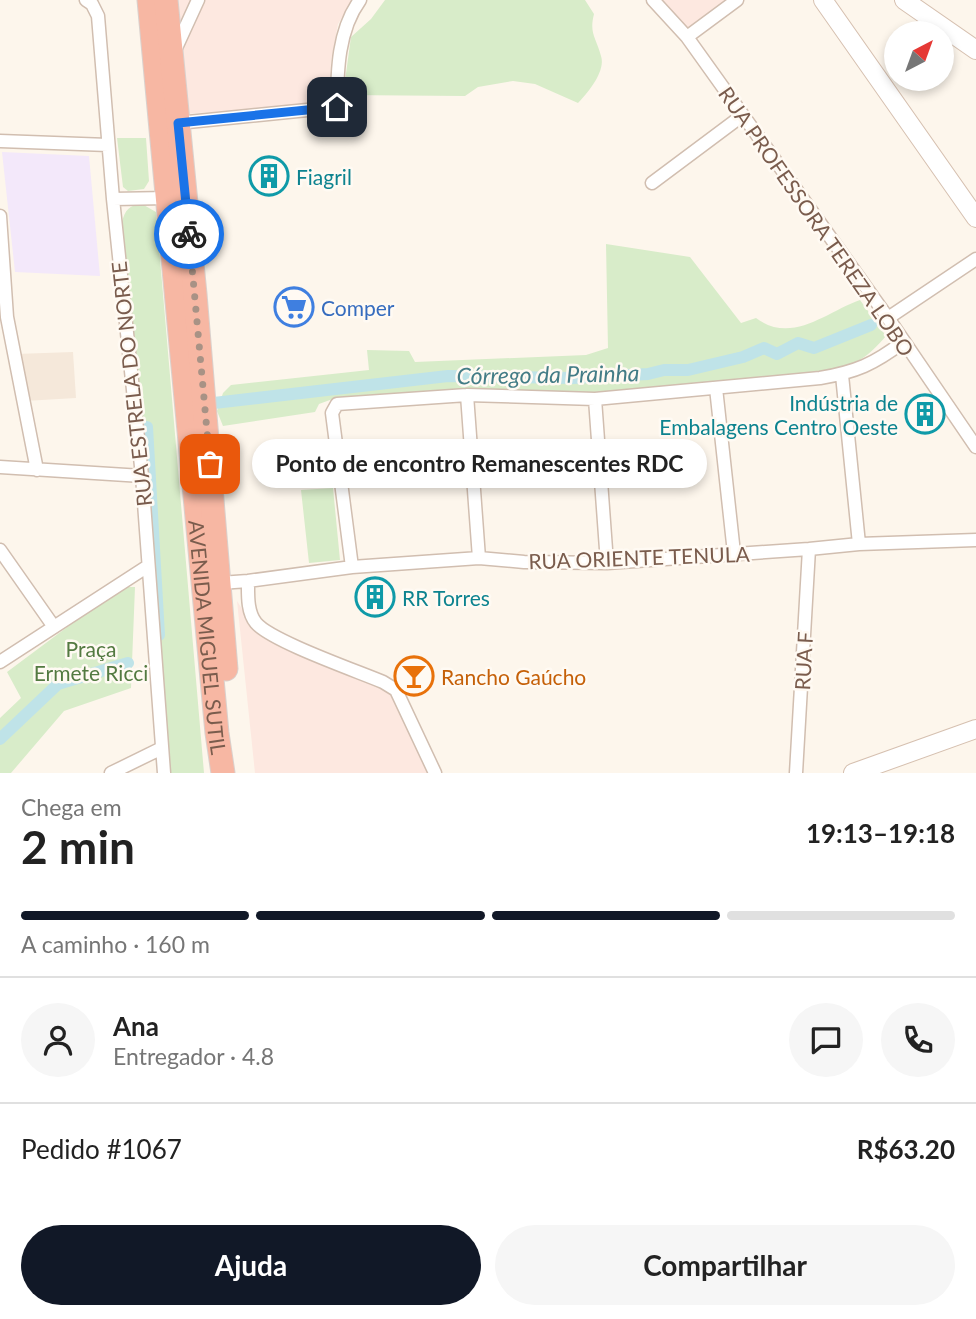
<!DOCTYPE html>
<html lang="pt">
<head>
<meta charset="utf-8">
<style>
	body { margin:0; font-family:Lato,sans-serif; background:#f6f6f6; color:#222; height:100vh; display:flex; flex-direction:column; font-size:26px; white-space:nowrap }
	* { box-sizing:border-box; margin:0 }
	p { font-size:23px; color:#767676 }
	.icon { flex:none; width:38px; height:38px; fill:none; stroke:currentColor; stroke-width:2; stroke-linecap:round; stroke-linejoin:round }
	.map { position:relative; height:773px; overflow:hidden }
	.details { display:flex; flex-direction:column; background:#fff; flex:1 }
	.details>* { flex:none }
	.needle { width:46px; rotate:41deg }
	.controls { position:absolute; left:884px; top:21px; display:grid; gap:14px }
	.controls a { display:grid; place-items:center; width:70px; height:70px; border-radius:50%; background:#fff; box-shadow:0 4px 10px #0003; font-size:35px }
	.pin { position:absolute; display:grid; place-items:center; width:60px; height:60px; color:#fff; margin:-30px; border-radius:14px; box-shadow:0 4px 10px #0006 }
	.courier { position:absolute; display:grid; place-items:center; width:70px; height:70px; margin:-35px; border:5px solid #1a73e8; border-radius:50%; background:#fff; color:#222; box-shadow:0 2px 9px #0007 }
	.bubble { position:absolute; height:49px; border-radius:24px; background:#fff; box-shadow:0 4px 10px #0003; font-size:23px; font-weight:700; line-height:49px; text-align:center }
	.summary em { font-style:normal; font-weight:700 }
	.summary div { display:flex; flex-direction:column-reverse }
	.summary { display:flex; align-items:center; justify-content:space-between; height:119px; padding:0 21px }
	h1 { font-size:46px; font-weight:700; line-height:52px }
	.bar { display:grid; grid-template-columns:repeat(4,1fr); gap:10px 7px; align-content:center; height:84px; padding:0 21px }
	.bar i { height:9px; border-radius:5px; background:#e0e0e0 }
	.bar .selected { background:#111827 }
	.bar p { grid-column:span 4 }
	.line { display:flex; align-items:center; gap:18px; padding:0 21px; border-top:2px solid #e0e0e0 }
	.line div { flex:1 }
	.round { display:grid; place-items:center; flex:none; width:74px; height:74px; border-radius:37px; background:#f6f6f6 }
	.action { display:flex; gap:14px; margin-top:auto; padding:14px 21px }
	.action a { flex:1; height:80px; border-radius:42px; background:#111827; color:#fff; font-size:28px; font-weight:700; line-height:80px; text-align:center }
	.action a+a { background:#f6f6f6; color:#222 }
	.map>svg:first-child { display:block }
	.residential { fill:#f5e8da }
	.commercial { fill:#fde8e0 }
	.education { fill:#f3e8fa }
	.green { fill:#d8ecc9 }
	.lines { fill:none; stroke-linecap:round; stroke-linejoin:round }
	.canal { stroke:#bfe3e8; stroke-width:12 }
	.street-casing { stroke:#d1beb0; stroke-width:15 }
	.secondary-casing { stroke:#d6c0b0; stroke-width:20 }
	.highway-casing { stroke:#dad1cd; stroke-width:25 }
	.street { stroke:#fff; stroke-width:12 }
	.secondary { stroke:#fff; stroke-width:18 }
	.highway { stroke:#f7b7a3; stroke-width:23 }
	.done { stroke:#a89285; stroke-width:7; stroke-dasharray:0 12.6 }
	.route { stroke:#1a73e8; stroke-width:9 }
	.labels { text-anchor:middle; dominant-baseline:central; stroke-width:5; stroke-linejoin:round; paint-order:stroke }
	.culture-label { font-size:21px; fill:#0d838f; stroke:#fffaf3; text-anchor:start }
	.street-label { font-size:21px; fill:#7a5c4d; stroke:#fffaf3 }
	.shop-label { font-size:21px; fill:#366cbe; stroke:#fffaf3; text-anchor:start }
	.park-label { font-size:21px; fill:#537a41; stroke:#fffaf3 }
	.food-label { font-size:21px; fill:#c56008; stroke:#fffaf3; text-anchor:start }
	.water-label { font-size:23px; font-style:italic; fill:#437c86; stroke:#fffaf3 }
</style>
</head>
<body>
<div class="map">
<svg width="976" height="773" viewBox="0 0 976 773">
	<rect width="100%" height="100%" fill="#fdf6ec"/>
	<path class="residential" d="M73 352 76 398 25 401 16 354Z"/>
	<path class="commercial" d="M176 0H353L338 24 331 61 330 90 327 96 316 105 183 114Z
		M659 0H730L688 31Z
		M237 601 256 631 392 694 428 773H255Z"/>
	<path class="education" d="M2 152 89 156 100 276 15 272Z"/>
	<path class="green" d="M385 0H585L594 14C589 34 596 37 601 56 606 71 588 93 578 103L535 84 513 81 478 87 465 96 343 95 351 37 371 19Z
		M117 138H146L149 181 144 189 128 191 123 187Z
		M142 204 156 212 204 773H167L149 493 122 222C125 210 129 205 142 204Z
		M606 244 690 257 741 323 756 318C792 345 826 312 860 300L886 336C867 358 857 364 828 372L616 392H437L338 397 319 404 315 412 223 426 217 411 223 393 231 385 369 370 367 350 409 351 415 362 586 355 608 348Z
		M333 488 340 560 309 563 301 490Z
		M121 587H135L131 688 64 711 11 773H0V718L21 698 7 672Z"/>
	<g class="lines">
		<path class="canal" d="M214 403 448 376 573 378 648 374 664 370H688L743 357 764 348 777 354 798 343 814 348 871 325
			M147 427 159 635
			M0 739 58 684 128 663"/>
		<g class="street-casing">
			<path id="street" d="M86 0 92 4 98 16 113 199 142 476 164 773
				M653 0 687 37 888 318 976 447
				M687 37 737 0
				M176 48 198 0
				M178 123 337 107C337 71 338 30 360 0
				M0 141 108 145
				M652 183 743 115
				M113 199 167 198
				M0 216 7 317 37 470
				M888 318 976 259
				M842 375 859 544
				M716 388 734 553
				M467 395 479 558
				M595 399 607 563
				M0 467 142 476
				M0 550 54 627
				M352 567 332 413 337 404 467 395 595 399 820 378C856 372 874 364 903 342
				M248 581C248 595 247 612 256 623 271 641 357 671 383 682L396 690 435 773
				M220 583 248 581 352 567 479 558 524 562 607 563 809 549 859 544 976 540
				M0 662 148 566
				M111 773 160 749
				M796 773 809 549"/>
		</g>
		<g class="secondary-casing">
			<path id="secondary" d="M823 0 976 218
				M904 0 976 50
				M853 773 976 729"/>
		</g>
		<g class="highway-casing">
			<g id="highway">
				<path id="s1" d="M149 0 217 733 223 773"/>
				<path d="M166 0 195 294 226 669"/>
			</g>
		</g>
		<use href="#street" class="street"/>
		<use href="#secondary" class="secondary"/>
		<use href="#highway" class="highway"/>
	</g>
	<g class="lines">
		<path class="done" d="M189 234 210 464"/>
		<path class="route" d="M189 234 178 123 337 107"/>
	</g>
	<defs>
		<g id="building-ring" transform="scale(2.0125)"><circle r="9.5" fill="#fffaf3" stroke="#0f9aa8" stroke-width="1.5"/><path d="M-4-6H4V6H1V3H-1V6H-4ZM-2.5-4.3h1.7v1.8h-1.7ZM.8-4.3h1.7v1.8H.8ZM-2.5-1h1.7V.8h-1.7ZM.8-1h1.7V.8H.8Z" fill="#0f9aa8"/></g>
		<g id="supermarket-ring" transform="scale(2.0125)"><circle r="9.5" fill="#fffaf3" stroke="#3f7fe0" stroke-width="1.5"/><path d="M-6-5.5h2.5l.6 2H6L4.5 2H-2.5L-4.4-4H-6ZM-1.5 3.2a1.3 1.3 0 1 0 .1 0ZM3 3.2a1.3 1.3 0 1 0 .1 0Z" fill="#3f7fe0"/></g>
		<g id="bar-ring" transform="scale(2.0125)"><circle r="9.5" fill="#fffaf3" stroke="#e8710a" stroke-width="1.5"/><path d="M-6-5H6L.8 .8V4.5H3.5V6h-7V4.5H-.8V.8Z" fill="#e8710a"/></g>
	</defs>
	<g fill-rule="evenodd">
		<use href="#building-ring" x="269" y="176"/>
		<use href="#supermarket-ring" x="294" y="307"/>
		<use href="#building-ring" x="925" y="414"/>
		<use href="#building-ring" x="375" y="597"/>
		<use href="#bar-ring" x="414" y="676"/>
	</g>
	<g class="labels">
		<g class="culture-label">
			<text x="296" y="176">Fiagril</text>
			<text x="898" y="402" text-anchor="end">Indústria de<tspan x="898" dy="24">Embalagens Centro Oeste</tspan></text>
			<text x="402" y="597">RR Torres</text>
		</g>
		<g class="street-label">
			<text transform="translate(817 221) rotate(55)">RUA PROFESSORA TEREZA LOBO</text>
			<text transform="translate(131 384) rotate(-96)">RUA ESTRELA DO NORTE</text>
			<text transform="translate(639 557) rotate(-2)">RUA ORIENTE TENULA</text>
			<text stroke="none"><textPath href="#s1" startOffset="640">AVENIDA MIGUEL SUTIL</textPath></text>
			<text transform="translate(803 661) rotate(-87)">RUA F</text>
		</g>
		<g class="shop-label">
			<text x="321" y="307">Comper</text>
		</g>
		<g class="park-label">
			<text x="91" y="648">Praça<tspan x="91" dy="24">Ermete Ricci</tspan></text>
		</g>
		<g class="food-label">
			<text x="441" y="676">Rancho Gaúcho</text>
		</g>
		<g class="water-label">
			<text transform="translate(548 374) rotate(-1)">Córrego da Prainha</text>
		</g>
	</g>
</svg>
<div class="controls">
<a><svg class="needle" viewBox="-14 -14 28 28"><path d="M0-13l5 13h-10z" fill="#e53935"/><path d="M0 13l5-13h-10z" fill="#767676"/></svg></a>
</div>
<div class="pin" style="left:210px;top:464px;background:#ea580c"><svg class="icon" aria-label="bag" viewBox="0 0 24 24"><path d="M5 8h14l-1 12H6zM9 8a3 3 0 0 1 6 0"/></svg></div>
<div class="pin" style="left:337px;top:107px;background:#1f2937"><svg class="icon" aria-label="home" viewBox="0 0 24 24"><path d="M3 11l9-7 9 7M6 9v11h12V9"/></svg></div>
<div class="courier" style="left:189px;top:234px"><svg class="icon" aria-label="bike" viewBox="0 0 24 24"><circle cx="6" cy="16" r="4"/><circle cx="18" cy="16" r="4"/><path d="M6 16l4-8h5l3 8M10 8l3 8H6M13 5h3"/></svg></div>
<div class="bubble" style="left:252px;top:439px;width:455px">Ponto de encontro Remanescentes RDC</div>
</div>
<section class="details">
<div class="summary"><div><h1>2 min</h1><p>Chega em</p></div><em>19:13–19:18</em></div>
<div class="bar"><i class="selected"></i><i class="selected"></i><i class="selected"></i><i></i><p>A caminho · 160 m</p></div>
<div class="line" style="height:126px"><a class="round"><svg class="icon" aria-label="person" viewBox="0 0 24 24"><circle cx="12" cy="8" r="4"/><path d="M4 21q1-7 8-7t8 7"/></svg></a><div><b>Ana</b><p>Entregador · 4.8</p></div><a class="round"><svg class="icon" aria-label="chat" viewBox="0 0 24 24"><path d="M4 5h16v11H9l-5 4z"/></svg></a><a class="round"><svg class="icon" aria-label="phone" viewBox="0 0 24 24"><path d="M5 4h4l2 5-3 2q2 4 5 5l2-3 5 2v4C11 20 4 13 5 4z"/></svg></a></div>
<div class="line" style="height:91px"><div>Pedido #1067</div><b>R$63.20</b></div>
<div class="action"><a>Ajuda</a><a>Compartilhar</a></div>
</section>
</body>
</html>
